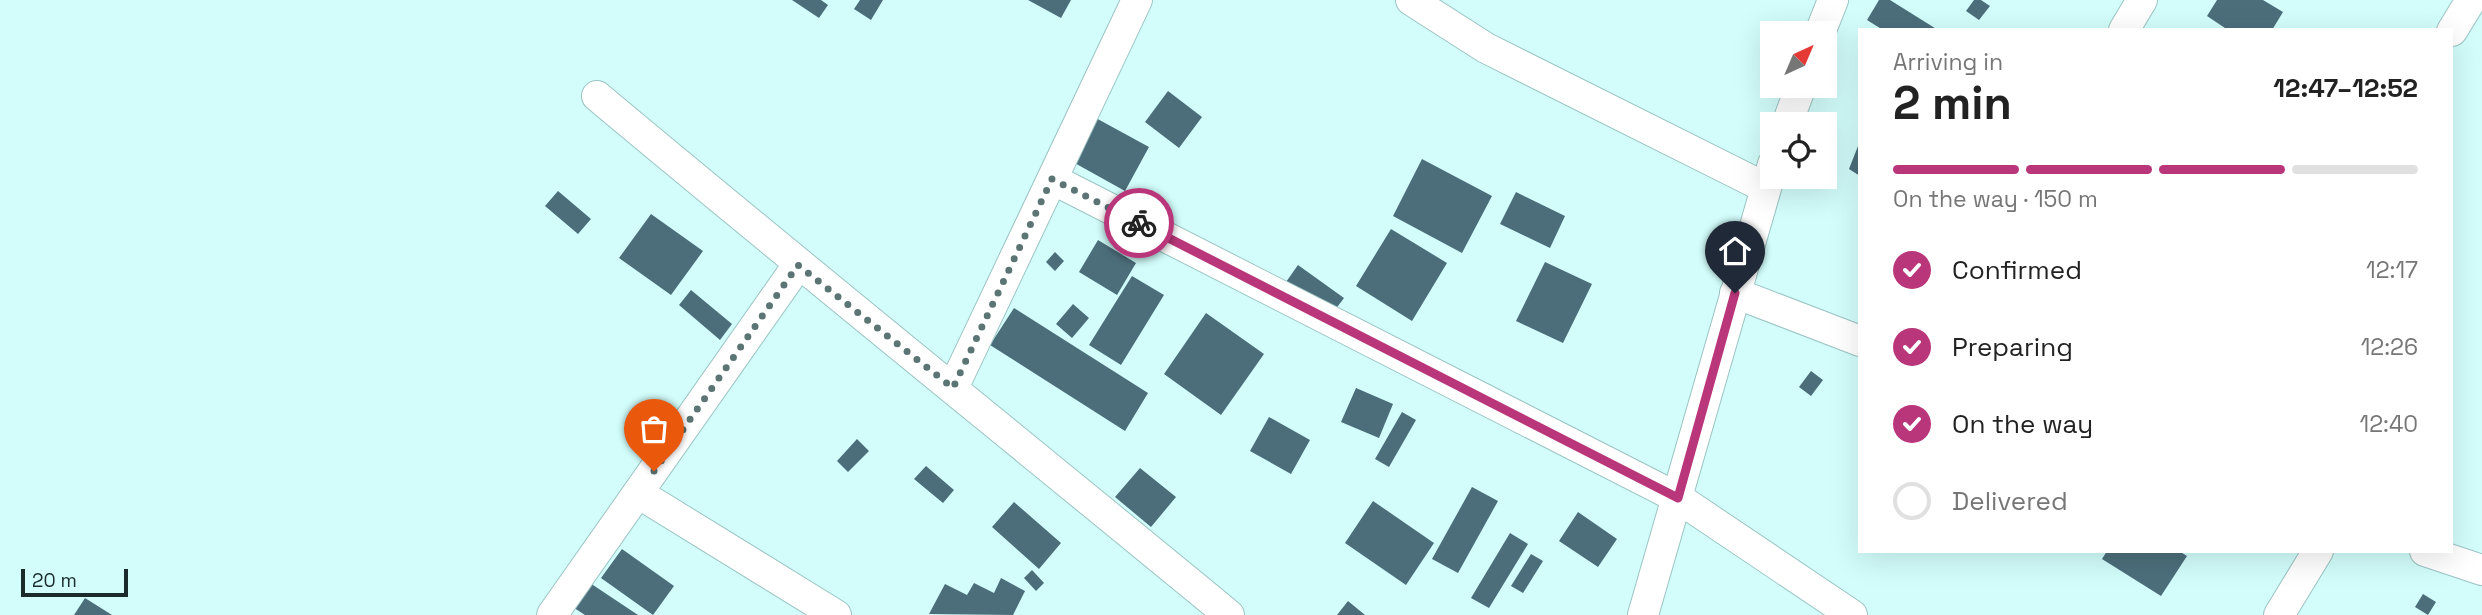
<!DOCTYPE html>
<html lang="en">
<head>
<meta charset="utf-8">
<style>
	body { margin:0; font-family:"Space Grotesk",sans-serif; background:#f6f6f6; color:#222; height:100vh; display:flex; flex-direction:column; font-size:26px; white-space:nowrap }
	* { box-sizing:border-box; margin:0 }
	p { font-size:23px; color:#767676 }
	.icon { flex:none; width:38px; height:38px; fill:none; stroke:currentColor; stroke-width:2; stroke-linecap:round; stroke-linejoin:round }
	.map { position:relative; flex:1; overflow:hidden }
	.drawer { position:absolute; left:1858px; top:28px; width:595px; height:525px; display:flex; flex-direction:column; background:#fff; border-radius:0px; box-shadow:0 7px 28px #0002 }
	.drawer>* { flex:none }
	.needle { width:46px; rotate:44deg }
	.controls { position:absolute; left:1760px; top:21px; display:grid; gap:14px }
	.controls a { display:grid; place-items:center; width:77px; height:77px; border-radius:0px; background:#fff; box-shadow:0 7px 28px #0002; font-size:35px }
	.scale { position:absolute; left:21px; bottom:18px; width:107px; box-sizing:border-box; padding-left:7px; border:4px solid #1b2b2b; border-top:0; font-size:19px; line-height:24px; white-space:nowrap; color:#1b2b2b; -webkit-text-stroke:5px #d2fdfb; paint-order:stroke }
	.pin { position:absolute; display:grid; place-items:center; width:60px; height:60px; color:#fff; margin:-72px -30px; border-radius:50% 50% 50% 0; rotate:-45deg; box-shadow:0 0 7px #0007 }
	.pin .icon { rotate:45deg }
	.courier { position:absolute; display:grid; place-items:center; width:70px; height:70px; margin:-35px; border:5px solid #ba367a; border-radius:50%; background:#fff; color:#222; box-shadow:0 2px 9px #0007 }
	.headline em { font-style:normal; font-weight:700 }
	.headline div { display:flex; flex-direction:column-reverse }
	.headline { display:flex; align-items:center; justify-content:space-between; height:119px; padding:0 35px }
	h1 { font-size:46px; font-weight:700; line-height:52px }
	.bar { display:grid; grid-template-columns:repeat(4,1fr); gap:10px 7px; align-content:center; height:84px; padding:0 35px }
	.bar i { height:9px; border-radius:5px; background:#e0e0e0 }
	.bar .active { background:#ba367a }
	.bar p { grid-column:span 4 }
	ol { padding:0 35px; list-style:none }
	li { display:flex; align-items:center; gap:21px; height:77px }
	li p { margin-inline-start:auto }
	li .icon { padding:7px; border-radius:50%; background:#ba367a; color:#fff; stroke-width:4 }
	li:last-child { color:#767676 }
	li i { width:38px; height:38px; border:4px solid #e0e0e0; border-radius:50% }
	.map>svg:first-child { display:block }
	.building { fill:#4c6e7b }
	.lines { fill:none; stroke-linecap:round; stroke-linejoin:round }
	.street-casing { stroke:#9bc4c3; stroke-width:32 }
	.street { stroke:#fff; stroke-width:30 }
	.done { stroke:#5b7474; stroke-width:7; stroke-dasharray:0 12.6 }
	.route { stroke:#ba367a; stroke-width:9 }
</style>
</head>
<body>
<div class="map">
<svg width="2482" height="615" viewBox="0 0 2482 615">
	<rect width="100%" height="100%" fill="#d2fdfb"/>
	<path class="building" d="M792 0H821L828 5 819 18Z
		M860 0H883L871 20 854 9Z
		M1028 0H1071L1061 18Z
		M1879 0H1890L1938 30H1883L1867 20Z
		M1974 0H1981L1990 6 1979 20 1966 11Z
		M2217 0H2263L2283 12 2272 30H2228L2207 16Z
		M1168 91 1202 117 1179 148 1145 122Z
		M1094 117 1149 147 1125 191 1071 161Z
		M1860 141V176L1849 169Z
		M1422 159 1492 196 1462 253 1393 216Z
		M558 191 591 219 578 234 545 206Z
		M1516 192 1565 216 1550 248 1500 224Z
		M651 214 703 251 671 295 619 258Z
		M1391 229 1447 263 1412 321 1356 286Z
		M1098 240 1136 263 1117 295 1079 272Z
		M1055 252 1064 261 1055 271 1046 262Z
		M1545 262 1592 284 1563 343 1516 321Z
		M1298 265 1344 298 1332 314 1286 282Z
		M1132 276 1164 295 1121 365 1089 345Z
		M691 290 732 324 720 340 679 305Z
		M1073 304 1089 318 1072 338 1056 324Z
		M1014 308 1148 393 1125 431 990 345Z
		M1206 313 1264 354 1221 415 1164 374Z
		M1811 371 1823 380 1811 396 1799 387Z
		M1356 388 1393 404 1379 438 1341 422Z
		M1402 412 1416 420 1389 467 1375 459Z
		M1269 417 1310 440 1291 474 1250 451Z
		M857 439 869 451 848 472 837 461Z
		M926 466 954 490 943 503 914 479Z
		M1140 468 1176 497 1151 527 1115 497Z
		M1472 487 1498 501 1458 573 1432 559Z
		M1373 501 1434 543 1406 585 1345 543Z
		M1014 502 1061 543 1039 569 992 527Z
		M1578 512 1617 539 1598 567 1559 541Z
		M1510 533 1528 544 1489 608 1471 598Z
		M622 549 674 586 653 615 601 578Z
		M2107 551H2179L2187 556 2161 596 2102 559Z
		M1531 554 1543 561 1523 593 1511 586Z
		M1032 570 1044 583 1036 591 1024 578Z
		M1001 578 1025 591 1013 615 929 614 945 584 967 595 974 583 994 593Z
		M584 579 638 615H585L568 604Z
		M2423 594 2436 602 2428 615 2415 607Z
		M85 598 112 615H74Z
		M1348 601 1365 615H1337Z"/>
	<g class="lines">
		<g class="street-casing">
			<path id="street" d="M1411 0 1486 48 1764 187
				M2124 30 2142 0
				M2452 31 2471 0
				M1820 33 1833 0
				M597 96C806 271 1019 442 1229 615
				M1787 124 1801 86
				M1052 179 1678 498 1852 615
				M1735 293 1860 341
				M953 388 1137 0
				M638 493 836 615
				M2425 551 2482 570
				M552 615 798 265
				M1643 615 1773 164
				M2279 615 2318 551"/>
		</g>
		<use href="#street" class="street"/>
	</g>
	<g class="lines">
		<path class="done" d="M654 471 798 265 953 388 1052 179 1139 223"/>
		<path class="route" d="M1139 223 1678 498 1735 293"/>
	</g>
</svg>
<div class="controls">
<a><svg class="needle" viewBox="-14 -14 28 28"><path d="M0-13l5 13h-10z" fill="#e53935"/><path d="M0 13l5-13h-10z" fill="#767676"/></svg></a>
<a><svg class="icon" aria-label="locate" viewBox="0 0 24 24"><circle cx="12" cy="12" r="6"/><path d="M12 2v4M12 18v4M2 12h4M18 12h4"/></svg></a>
</div>
<div class="scale">20 m</div>
<div class="pin" style="left:654px;top:471px;background:#ea580c"><svg class="icon" aria-label="bag" viewBox="0 0 24 24"><path d="M5 8h14l-1 12H6zM9 8a3 3 0 0 1 6 0"/></svg></div>
<div class="pin" style="left:1735px;top:293px;background:#1f2937"><svg class="icon" aria-label="home" viewBox="0 0 24 24"><path d="M3 11l9-7 9 7M6 9v11h12V9"/></svg></div>
<div class="courier" style="left:1139px;top:223px"><svg class="icon" aria-label="bike" viewBox="0 0 24 24"><circle cx="6" cy="16" r="4"/><circle cx="18" cy="16" r="4"/><path d="M6 16l4-8h5l3 8M10 8l3 8H6M13 5h3"/></svg></div>
<section class="drawer">
<div class="headline"><div><h1>2 min</h1><p>Arriving in</p></div><em>12:47–12:52</em></div>
<div class="bar"><i class="active"></i><i class="active"></i><i class="active"></i><i></i><p>On the way · 150 m</p></div>
<ol>
<li><svg class="icon" aria-label="check" viewBox="0 0 24 24"><path d="M5 12l5 5 9-10"/></svg>Confirmed<p>12:17</p></li>
<li><svg class="icon" aria-label="check" viewBox="0 0 24 24"><path d="M5 12l5 5 9-10"/></svg>Preparing<p>12:26</p></li>
<li><svg class="icon" aria-label="check" viewBox="0 0 24 24"><path d="M5 12l5 5 9-10"/></svg>On the way<p>12:40</p></li>
<li><i></i>Delivered</li>
</ol>
</section>
</div>
</body>
</html>
